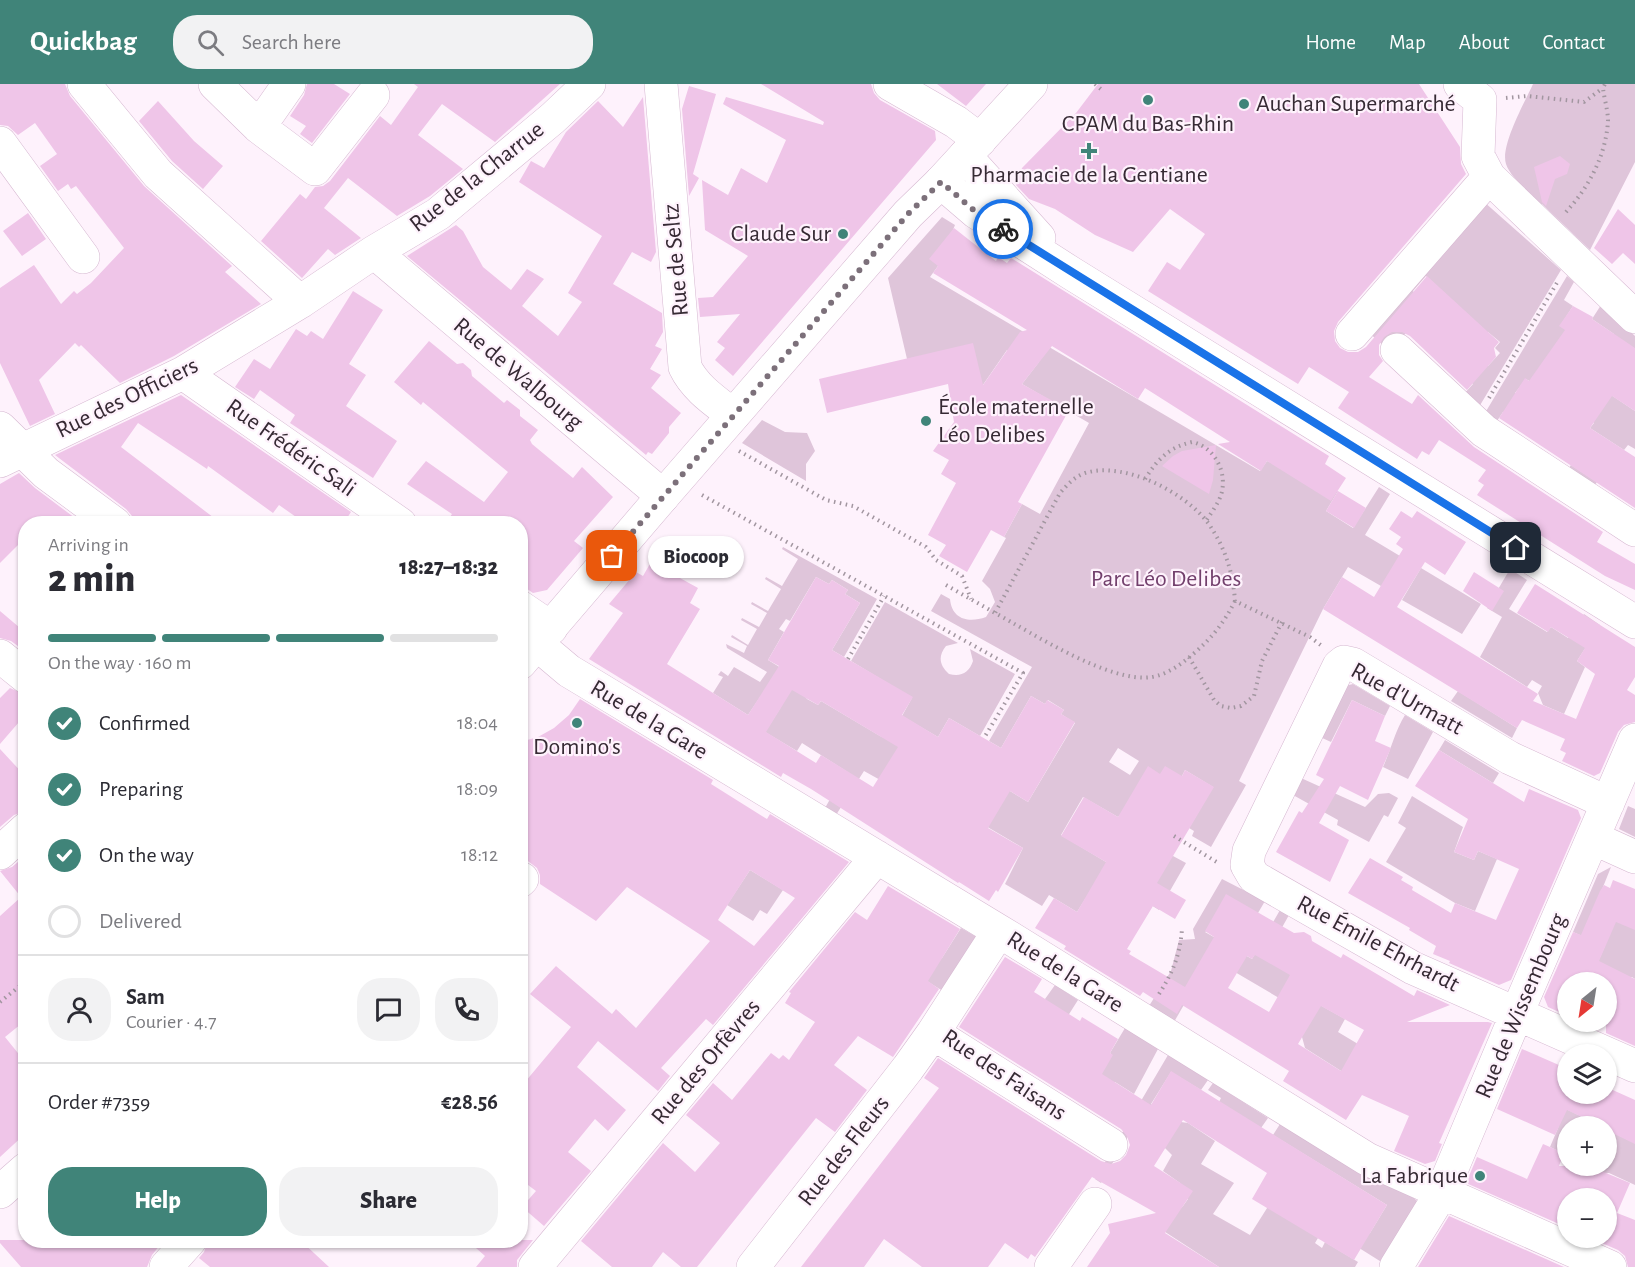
<!DOCTYPE html>
<html lang="en">
<head>
<meta charset="utf-8">
<style>
	body { margin:0; font-family:"Alegreya Sans",sans-serif; background:#f2f2f3; color:#2b2b33; height:100vh; display:flex; flex-direction:column; font-size:22px; white-space:nowrap }
	* { box-sizing:border-box; margin:0 }
	p { font-size:20px; color:#7c7c81 }
	.icon { flex:none; width:33px; height:33px; fill:none; stroke:currentColor; stroke-width:2; stroke-linecap:round; stroke-linejoin:round }
	.map { position:relative; flex:1; overflow:hidden }
	.side { position:absolute; left:18px; top:432px; width:510px; height:732px; display:flex; flex-direction:column; background:#fff; border-radius:24px; box-shadow:0 2px 4px #0004 }
	.side>* { flex:none }
	.needle { width:39px; rotate:210deg }
	.tools { position:absolute; left:1557px; top:888px; display:grid; gap:12px }
	.tools a { display:grid; place-items:center; width:60px; height:60px; border-radius:50%; background:#fff; box-shadow:0 2px 4px #0004; font-size:30px }
	.pin { position:absolute; display:grid; place-items:center; width:51px; height:51px; color:#fff; margin:-26px; border-radius:12px; box-shadow:0 3px 9px #0006 }
	.courier { position:absolute; display:grid; place-items:center; width:60px; height:60px; margin:-30px; border:4px solid #1a73e8; border-radius:50%; background:#fff; color:#222; box-shadow:0 2px 8px #0007 }
	.bubble { position:absolute; height:42px; border-radius:21px; background:#fff; box-shadow:0 2px 4px #0004; font-size:20px; font-weight:800; line-height:42px; text-align:center }
	.headline em { font-style:normal; font-weight:800 }
	.headline div { display:flex; flex-direction:column-reverse }
	.headline { display:flex; align-items:center; justify-content:space-between; height:102px; padding:0 30px }
	h1 { font-size:39px; font-weight:800; line-height:45px }
	.bar { display:grid; grid-template-columns:repeat(4,1fr); gap:9px 6px; align-content:center; height:72px; padding:0 30px }
	.bar i { height:8px; border-radius:4px; background:#e1e1e2 }
	.bar .on { background:#408479 }
	.bar p { grid-column:span 4 }
	.line { display:flex; align-items:center; gap:15px; padding:0 30px; border-top:2px solid #e1e1e2 }
	.line div { flex:1 }
	.round { display:grid; place-items:center; flex:none; width:63px; height:63px; border-radius:24px; background:#f2f2f3 }
	ol { padding:0 30px; list-style:none }
	li { display:flex; align-items:center; gap:18px; height:66px }
	li p { margin-inline-start:auto }
	li .icon { padding:6px; border-radius:50%; background:#408479; color:#fff; stroke-width:4 }
	li:last-child { color:#7c7c81 }
	li i { width:33px; height:33px; border:3px solid #e1e1e2; border-radius:50% }
	.button { display:flex; gap:12px; margin-top:auto; padding:12px 30px }
	.button a { flex:1; height:69px; border-radius:24px; background:#408479; color:#fff; font-size:24px; font-weight:800; line-height:69px; text-align:center }
	.button a+a { background:#f2f2f3; color:#2b2b33 }
	header { display:flex; align-items:center; gap:36px; box-sizing:border-box; height:84px; padding:0 30px; background:#408479; color:#fff }
	header strong { font-size:28px }
	nav { display:flex; gap:33px; margin-inline-start:auto; font-size:21px }
	.search { width:420px; height:54px; background:#f2f2f3; display:flex; align-items:center; gap:15px; box-sizing:border-box; padding:0 21px; border-radius:24px; color:#7c7c81; font-size:22px }
	.map>svg:first-child { display:block }
	.green { fill:#dfc5da; fill-rule:evenodd }
	.building { fill:#efc5e8; fill-rule:evenodd }
	.lines { fill:none; stroke-linecap:round; stroke-linejoin:round }
	.minor-casing { stroke:#d6b8d1; stroke-width:34 }
	.major-casing { stroke:#d6b8d1; stroke-width:34 }
	.path { stroke:#a296a0; stroke-width:4; stroke-dasharray:1.5 4.5; stroke-linecap:butt }
	.minor { stroke:#fff; stroke-width:33 }
	.major { stroke:#fff; stroke-width:33 }
	.done { stroke:#7c707a; stroke-width:6; stroke-dasharray:0 10.8 }
	.route { stroke:#1a73e8; stroke-width:8 }
	.poi-dot { fill:#408479; stroke:#fef2fc; stroke-width:2 }
	.labels { text-anchor:middle; dominant-baseline:central; stroke-width:4.5; stroke-linejoin:round; paint-order:stroke }
	.poi-label { font-size:24px; fill:#362a34; stroke:#fef2fc }
	.street-label { font-size:24px; fill:#362a34; stroke:#fef2fc }
	.park-label { font-size:24px; fill:#723f6c; stroke:#fef2fc }
</style>
</head>
<body>
<header>
<strong>Quickbag</strong>
<div class="search"><svg class="icon" aria-label="search" viewBox="0 0 24 24"><circle cx="10" cy="10" r="6"/><path d="M15 15l6 6"/></svg>Search here</div>
<nav><a>Home</a><a>Map</a><a>About</a><a>Contact</a></nav>
</header>
<div class="map">
<svg width="1635" height="1183" viewBox="0 0 1635 1183">
	<rect width="100%" height="100%" fill="#fef2fc"/>
	<path class="green" d="M1533 0H1635V78L1590 166 1542 120 1537 124 1529 117 1533 112C1524 104 1510 92 1506 80 1500 62 1525 18 1533 0Z
		M1483 117 1561 186 1476 328 1463 311 1473 300 1467 294 1483 278 1488 282 1500 269 1495 264 1500 258 1488 248 1483 254 1426 192 1413 207 1416 211 1409 245 1391 268 1368 248Z
		M942 133 955 141 938 182 930 193 1260 387 1267 377 1338 407 1326 427 1353 444 1379 403 1390 410 1365 451 1410 478 1381 502 1348 483 1323 525 1239 697 1246 701 1211 763 1192 752 1194 747 1189 744 1213 703 1185 686 1182 692 1157 696 1118 733 1083 713 1061 751 1111 781 1173 772 1186 779 1159 826 1138 813 1092 804 1077 828 1049 811 1042 822 1005 800 1023 764 957 725 891 702 864 687 836 731 825 724 846 687 802 659 797 667 765 648 781 623 760 613 748 631 713 609 723 593 718 591 721 587 728 592 734 583 760 598 767 588 727 564 726 560 744 569 747 562 731 553 732 551 748 561 757 545 741 536 742 534 759 543 767 529 751 520 752 518 768 527 781 505 765 495 766 493 782 502 798 475 782 465 783 463 877 515 844 573 832 566 860 519 845 510 848 506 832 496 829 500 816 493 790 537 786 535 779 545 784 548 768 576 786 587 807 615 818 621 821 617 880 652 1010 707 1028 718 1075 639 1061 630 1064 626 1048 616 1045 620 1031 612 1001 664 989 657 1032 583 931 527 941 510 950 515C952 536 969 539 986 533L995 518 990 505 982 497 1006 454 1004 453 1022 420 1040 430 1089 339 1022 300 1039 278 1007 266 967 324 961 297 907 275 888 194ZM1118 664 1139 677 1130 691 1109 678Z
		M1567 192 1574 198 1564 216 1573 222 1560 242 1614 250 1592 235 1601 221 1635 252V271L1599 303 1635 327V365L1628 361 1624 366 1590 344 1594 339 1592 337 1526 295 1515 309 1522 313 1509 332 1503 328 1495 340 1566 388 1571 381 1597 398 1590 408 1482 334Z
		M762 336 785 348 807 349 815 367 806 380V397L742 359Z
		M1421 484 1481 520 1462 550 1402 516Z
		M1510 485 1527 496 1509 525 1547 548 1551 543 1568 554 1584 530 1600 541 1577 577 1585 583 1564 630 1543 621 1538 609 1542 602 1532 596 1527 603 1480 573 1502 533 1487 524Z
		M885 518 958 559 946 562C938 572 939 581 949 590 961 593 969 589 973 577L970 565 1015 590 980 652 949 634 938 653 902 632 912 614 851 577Z
		M1353 600 1390 622 1385 632 1352 616 1331 658 1320 653 1345 602Z
		M1458 607 1517 644 1512 654 1451 617Z
		M1405 631 1433 648 1408 695 1383 683C1391 666 1395 647 1405 631Z
		M1445 656 1499 689 1493 699 1439 666Z
		M1301 694 1365 723 1378 710 1389 709 1398 714 1388 733 1384 731 1369 758 1337 741 1338 736 1293 711Z
		M1412 712 1463 743 1454 768 1474 776 1478 767 1497 775 1475 827 1455 819 1386 778 1406 744 1398 739Z
		M1628 722 1635 725V753L1619 745Z
		M1611 783 1601 808 1635 836V895L1632 893 1606 898H1589L1605 862 1573 848 1598 790Z
		M750 786 783 806 767 830 760 826 753 837 727 821Z
		M1222 795 1265 817 1258 829 1205 848 1252 875 1280 826 1289 831 1265 874 1300 896V910L1345 935 1338 948 1368 966 1349 992 1305 964 1302 953 1303 928 1211 874 1174 938 1149 922 1171 887 1179 856 1195 855 1193 845Z
		M961 844 980 855 946 909 914 889 942 874Z
		M1055 901 1078 916 1052 957 1045 915Z
		M1125 944 1158 965 1134 1010 1115 998 1091 999 1112 971 1110 969Z
		M1168 971 1208 996 1201 1006 1171 988 1151 1020 1181 1038 1188 1039 1215 1057 1201 1080 1234 1099 1213 1130 1250 1151 1274 1113 1318 1154 1315 1159 1322 1164 1325 1158 1358 1178 1355 1183H1219L1159 1144 1183 1122 1188 1115 1175 1107 1180 1099 1163 1087 1172 1071 1162 1061 1133 1044 1101 1099 1095 1095Z
		M1213 999 1268 1034 1261 1044 1219 1018 1221 1014 1208 1006Z
		M1564 1024 1601 1042H1568L1567 1071 1550 1063 1558 1044Z
		M1280 1040 1359 1088 1414 1114 1418 1118 1383 1179 1348 1157 1370 1149 1387 1121 1273 1051Z
		M1607 1046 1635 1059V1101L1609 1089 1563 1094 1569 1082H1606Z"/>
	<path class="building" d="M0 0H65L70 12 144 102 232 182 225 188 261 220 174 272 120 299 81 261 79 263 75 259 39 296 55 330 30 342 0 279V204L34 181 61 220 74 207 77 210 91 199 124 164 76 102 71 105 68 100 58 107 40 82 57 70 35 39 18 51 8 42 0 41Z
		M307 0H334L350 10 312 59 300 50 306 42 290 32 304 11Z
		M414 0H560L495 58 442 20 418 51 463 85 430 112 397 132 348 94 324 124 361 154 335 171 328 165 302 194 261 157 300 110 306 115 315 103 323 102 330 97 380 32 391 41 418 3Z
		M761 0H871L874 9 880 16 935 47 936 56 733 292 715 276 725 264 717 258 740 230 700 233 698 214 713 213 748 172 705 146 702 96 728 111 741 84 767 99 786 56 723 20 726 13 823 41 824 38Z
		M937 0H986L966 22Z
		M1098 0H1419L1460 63 1461 80 1466 90 1338 238 1334 247 1335 257 1340 264 1348 268H1358L1366 263 1427 192 1499 258 1494 264 1496 273 1467 306 1410 252 1402 248H1392L1384 253 1379 261V271L1383 277 1369 293 1412 320 1418 311 1474 363 1603 448 1597 458 1635 480V506L1605 492 1477 411 1484 401 1478 397 1486 386 1439 356 1429 371 1422 367 1417 375 1338 324 1349 308 1309 283 1298 300 1148 207 1167 178 1180 186 1205 150 1170 125 1133 168 1095 151 1055 125 1029 115 1016 101 1022 84 1076 29Z
		M689 2 716 10 693 90 699 94 689 112 682 25Z
		M643 13 656 168 651 178 632 168 613 200 662 229 663 248 655 262 662 265 650 285 661 291 651 304 681 329 669 343V349L652 370 648 368 646 371 407 172 456 141 463 147 483 183 511 206 527 185 544 195 522 222 558 252 582 218 568 209 602 152 519 98 531 77 544 84 566 48 598 17 623 43Z
		M158 17 194 57 223 82 203 105 172 77 139 37Z
		M1560 72 1570 80 1567 90 1555 95 1546 122 1542 118 1534 83Z
		M1618 125 1635 141V180L1623 169 1612 180 1594 164Z
		M28 129 46 155 22 172 3 147Z
		M954 144 996 177 998 173 1007 179 1011 174 1329 372 1325 380 1346 394 1331 417 1267 377 1261 387 1218 360 1230 358 1145 304 1138 315 1052 262 1022 300 1069 326 1018 418 1022 420 1004 453 991 446 967 488 939 472 946 461 928 451 956 399 941 390 949 376 933 367 954 338 948 300 827 329 819 295 973 259 983 301 1020 248 1027 246 933 189 938 182 929 175Z
		M353 207 383 226 349 280 366 291 346 322 397 357 373 394 290 339 295 331 260 306 254 315 235 303 254 275 270 285 296 245 307 252 311 247 323 255Z
		M1573 222 1593 233 1592 235 1635 264V327L1612 312 1590 344 1635 373V424L1499 334 1525 294 1529 297 1565 246 1559 242Z
		M429 257 457 280 463 279 471 286 472 292 504 319 507 316 520 326V332L538 346 530 356 532 360 573 394 582 383 613 413 574 457 583 464 547 506 533 509 520 500V440H445L452 430 407 400 426 377 484 418 508 388 423 318 421 321 394 298Z
		M181 311 351 428 343 440H306L279 421 273 429 208 382 207 385 138 339 121 363 222 440H133L132 432 126 425 55 371Z
		M1216 361 1213 396 1209 410 1162 382 1173 372 1182 367Z
		M19 389 35 404 83 440H26V453L0 479V400Z
		M1338 407 1366 424 1354 444 1326 427Z
		M1401 427 1412 434 1417 427 1466 458 1445 491 1425 478 1397 523 1538 610 1533 617 1576 635 1595 590 1577 577 1585 564 1551 543 1548 548 1517 529 1535 500 1635 563V593L1627 606 1635 611V638L1624 641 1618 648 1600 689 1594 692 1562 677 1566 669 1560 666 1565 655 1522 636 1517 644 1323 525 1342 493 1374 513 1403 465 1396 460 1401 453 1389 445Z
		M651 478 698 504 690 519 700 525 667 580 748 631 779 582 768 576 816 493 829 500 832 496 848 506 845 510 860 519 832 566 913 613 902 631 938 653 949 634 1001 664 1031 612 1045 620 1047 616 1064 626 1061 630 1075 638 1028 718 1010 707 988 744 1023 764 998 808 996 806 989 817 959 798 958 799 811 705 783 689 781 693 589 575 623 529 609 520 636 488 643 492ZM792 606 818 621 821 617 898 663 873 703 821 671 816 679 766 648Z
		M1474 488 1504 507 1492 527 1463 507Z
		M0 527 26 549V568L11 557 0 554Z
		M10 604 26 611V630L0 660V614Z
		M580 615 713 696 711 700 767 735 770 730 849 778 713 941 706 935 661 984 670 992 658 1007 598 957 577 983 626 1026 608 1047 595 1035 568 1068 591 1087 544 1142 522 1123 536 1107 520 1095V1004L571 943 530 910 556 882 612 930 616 925 636 944 710 857 627 803 596 837 540 800V791L537 784 520 771V658L538 653 554 644 569 631ZM750 786 795 814 754 862 718 836Z
		M1352 616 1385 632 1375 657 1391 664 1368 716 1340 702 1319 739 1349 756 1330 798 1276 768 1299 727 1302 729 1324 695 1316 691Z
		M0 665 26 693V727L14 731 0 743Z
		M1439 666 1524 718 1529 705 1578 726 1581 734 1511 896 1499 901 1449 879 1450 877 1433 870 1436 862 1409 846 1410 844 1348 809 1370 774 1403 793 1401 796 1413 803 1412 806 1451 829 1455 819 1496 836 1519 785 1478 767 1474 776 1454 768 1468 735 1415 702Z
		M1148 682 1160 690 1165 682 1182 692 1185 686 1214 703 1157 799 1186 816 1175 835 1153 822 1127 865 1131 867 1129 870 1185 903 1214 853 1205 847 1226 810 1294 849 1304 848 1311 852 1312 857 1341 874 1343 870 1414 912 1417 906 1450 921 1407 938H1488L1492 939 1439 1059 1442 1060 1435 1077 1425 1080 1394 1067 1409 1032 1362 1011 1346 1036 1283 997 1289 987 1182 921 1177 930 1143 908 1140 912 1064 865 1066 862 1035 844 1054 814 1077 828 1106 778 1061 752 1084 713 1118 733ZM1255 871 1290 891 1269 928 1228 904 1247 872 1252 875ZM1321 922 1364 946 1341 987 1298 960Z
		M26 771V936L5 953 26 979V1049L0 1073V832L21 813 0 787 12 783Z
		M1613 796 1635 805V846L1616 838 1599 877 1635 895V962L1606 949V898H1568V932L1548 923 1544 913 1573 848 1581 851 1600 807 1604 801 1610 804Z
		M888 802 960 845 928 897 939 905 893 973 858 952 834 981 867 1006 835 1048 816 1034 697 1183H681L663 1168 652 1183H612L581 1157 663 1059 695 1088 720 1059 686 1031 713 999 732 1016 771 969 779 975 783 971 789 976 815 938 785 919 791 909 789 908 855 828 867 836Z
		M1005 873 1042 895 1034 908 1080 937 1082 933 1118 955 1110 969 1113 971 1102 990 1151 1021 1171 987 1387 1121 1354 1176 1252 1115 1267 1089 1183 1036 1154 1082 1193 1107 1165 1149 1219 1183H1087L1110 1149 1108 1140 1156 1129 1092 1093 1035 1173 1031 1170 1028 1175 1005 1159 988 1183H922L884 1155 864 1183H801L939 1004 924 994 938 974 1101 1077 1111 1080 1120 1077 1126 1071 1130 1061 1127 1052 1121 1045 959 943Z
		M1522 965 1568 985V1010H1606V1003L1635 1016V1060L1606 1046V1042H1601L1567 1026 1555 1051 1497 1025Z
		M1543 1060 1564 1069 1559 1082H1589L1630 1099 1617 1129 1635 1136V1183H1628L1625 1172 1618 1166 1590 1154H1606V1114H1568V1144L1466 1099 1477 1073 1527 1095Z
		M1449 1132 1564 1183H1418Z
		M0 1156H164L152 1171 147 1183H21L0 1159Z
		M208 1156H300L329 1183H210L199 1174 204 1168Z
		M467 1156H533L517 1176V1183H476L485 1172Z"/>
	<g class="lines">
		<g class="minor-casing">
			<path id="minor" d="M84 0 158 90 300 218
				M215 0 259 43 315 85 373 11
				M661 0 685 283C695 304 715 317 733 331
				M890 0 956 38 980 56
				M1460 0 1480 16 1478 72 1489 93 1635 233
				M259 43 289 0
				M0 59 83 173
				M965 72 1039 154
				M941 98 976 128 1071 189 1635 538
				M374 168 663 412
				M1352 250 1489 93
				M1397 266 1484 347 1635 446
				M183 289 400 440
				M0 344 46 389 115 440
				M0 377 183 289 300 218 374 168 438 130 553 34 589 0
				M520 523 551 544
				M537 560 569 587 589 599 999 847 1367 1075 1610 1183
				M0 572 26 593
				M1608 719 1510 674 1353 580 1344 578 1339 582 1249 767 1247 781 1254 793 1413 884 1635 982
				M1593 754 1635 773
				M0 769 26 745
				M520 794 522 795 520 797
				M933 949 1111 1061
				M166 1183 190 1156
				M535 1183 877 773
				M753 1183 908 984 933 949 999 847
				M1051 1183 1095 1120
				M1396 1183 1442 1108 1517 929 1635 656"/>
		</g>
		<g class="major-casing">
			<path id="major" d="M520 579 663 412 908 130 941 98 1031 0
				M0 1108 26 1085"/>
		</g>
		<path class="path" d="M1095 0 1102 6
			M1506 14 1527 12 1584 18 1603 4
			M1566 128C1589 103 1606 71 1608 37 1608 26 1604 14 1603 4L1605 0
			M1489 314 1558 197
			M739 367 826 416 853 422 926 463 936 476 962 492 971 515
			M1145 395C1157 376 1169 363 1192 358 1215 363 1228 389 1221 411 1218 420 1211 429 1206 437
			M702 411 1023 589 984 654
			M946 501 995 529
			M1235 517C1224 539 1211 555 1192 571 1180 581 1168 590 1152 593 1111 600 1032 549 995 529L1060 409C1068 400 1074 393 1085 389 1124 377 1185 408 1208 439 1225 463 1233 488 1235 517L1310 553 1322 562
			M1189 573 1214 616 1221 622 1231 624 1241 622 1254 612 1262 577 1282 538
			M848 575 884 512
			M1174 752 1220 780
			M1159 910C1173 888 1180 871 1182 845
			M0 918 26 897"/>
		<use href="#minor" class="minor"/>
		<use href="#major" class="major"/>
	</g>
	<g class="lines">
		<path class="done" d="M612 472 908 130 941 98 976 128 1003 145"/>
		<path class="route" d="M1003 145 1516 464"/>
	</g>
	<g class="poi-dot">
		<circle cx="1148" cy="16" r="6"/>
		<circle cx="1244" cy="20" r="6"/>
		<path d="M1086 58h6v6h6v6h-6v6h-6v-6h-6v-6h6z"/>
		<circle cx="843" cy="150" r="6"/>
		<circle cx="926" cy="337" r="6"/>
		<circle cx="577" cy="639" r="6"/>
		<circle cx="1480" cy="1092" r="6"/>
	</g>
	<g class="labels">
		<g class="poi-label">
			<text x="1256" y="20" text-anchor="start">Auchan Supermarché</text>
			<text x="1148" y="40">CPAM du Bas-Rhin</text>
			<text x="1089" y="91">Pharmacie de la Gentiane</text>
			<text x="831" y="150" text-anchor="end">Claude Sur</text>
			<text x="938" y="323" text-anchor="start">École maternelle<tspan x="938" dy="28">Léo Delibes</tspan></text>
			<text x="577" y="663">Domino's</text>
			<text x="1468" y="1092" text-anchor="end">La Fabrique</text>
		</g>
		<g class="street-label">
			<text transform="translate(477 93) rotate(-38)">Rue de la Charrue</text>
			<text transform="translate(676 176) rotate(-95)">Rue de Seltz</text>
			<text transform="translate(518 290) rotate(40)">Rue de Walbourg</text>
			<text transform="translate(127 314) rotate(-26)">Rue des Officiers</text>
			<text transform="translate(291 364) rotate(35)">Rue Frédéric Sali</text>
			<text transform="translate(1407 615) rotate(29)">Rue d'Urmatt</text>
			<text transform="translate(649 636) rotate(31)">Rue de la Gare</text>
			<text transform="translate(1378 860) rotate(28)">Rue Émile Ehrhardt</text>
			<text transform="translate(1065 888) rotate(32)">Rue de la Gare</text>
			<text transform="translate(1521 922) rotate(-67)">Rue de Wissembourg</text>
			<text transform="translate(706 978) rotate(-50)">Rue des Orfèvres</text>
			<text transform="translate(1004 991) rotate(34)">Rue des Faisans</text>
			<text transform="translate(844 1067) rotate(-52)">Rue des Fleurs</text>
		</g>
		<g class="park-label">
			<text x="1166" y="495">Parc Léo Delibes</text>
		</g>
	</g>
</svg>
<div class="tools">
<a><svg class="needle" viewBox="-14 -14 28 28"><path d="M0-13l5 13h-10z" fill="#e53935"/><path d="M0 13l5-13h-10z" fill="#7c7c81"/></svg></a>
<a><svg class="icon" aria-label="layers" viewBox="0 0 24 24"><path d="M12 4l9 5-9 5-9-5zM3 14l9 5 9-5"/></svg></a>
<a>+</a>
<a>−</a>
</div>
<div class="pin" style="left:612px;top:472px;background:#ea580c"><svg class="icon" aria-label="bag" viewBox="0 0 24 24"><path d="M5 8h14l-1 12H6zM9 8a3 3 0 0 1 6 0"/></svg></div>
<div class="pin" style="left:1516px;top:464px;background:#1f2937"><svg class="icon" aria-label="home" viewBox="0 0 24 24"><path d="M3 11l9-7 9 7M6 9v11h12V9"/></svg></div>
<div class="courier" style="left:1003px;top:145px"><svg class="icon" aria-label="bike" viewBox="0 0 24 24"><circle cx="6" cy="16" r="4"/><circle cx="18" cy="16" r="4"/><path d="M6 16l4-8h5l3 8M10 8l3 8H6M13 5h3"/></svg></div>
<div class="bubble" style="left:648px;top:452px;width:96px">Biocoop</div>
<section class="side">
<div class="headline"><div><h1>2 min</h1><p>Arriving in</p></div><em>18:27–18:32</em></div>
<div class="bar"><i class="on"></i><i class="on"></i><i class="on"></i><i></i><p>On the way · 160 m</p></div>
<ol>
<li><svg class="icon" aria-label="check" viewBox="0 0 24 24"><path d="M5 12l5 5 9-10"/></svg>Confirmed<p>18:04</p></li>
<li><svg class="icon" aria-label="check" viewBox="0 0 24 24"><path d="M5 12l5 5 9-10"/></svg>Preparing<p>18:09</p></li>
<li><svg class="icon" aria-label="check" viewBox="0 0 24 24"><path d="M5 12l5 5 9-10"/></svg>On the way<p>18:12</p></li>
<li><i></i>Delivered</li>
</ol>
<div class="line" style="height:108px"><a class="round"><svg class="icon" aria-label="person" viewBox="0 0 24 24"><circle cx="12" cy="8" r="4"/><path d="M4 21q1-7 8-7t8 7"/></svg></a><div><b>Sam</b><p>Courier · 4.7</p></div><a class="round"><svg class="icon" aria-label="chat" viewBox="0 0 24 24"><path d="M4 5h16v11H9l-5 4z"/></svg></a><a class="round"><svg class="icon" aria-label="phone" viewBox="0 0 24 24"><path d="M5 4h4l2 5-3 2q2 4 5 5l2-3 5 2v4C11 20 4 13 5 4z"/></svg></a></div>
<div class="line" style="height:78px"><div>Order #7359</div><b>€28.56</b></div>
<div class="button"><a>Help</a><a>Share</a></div>
</section>
</div>
</body>
</html>
